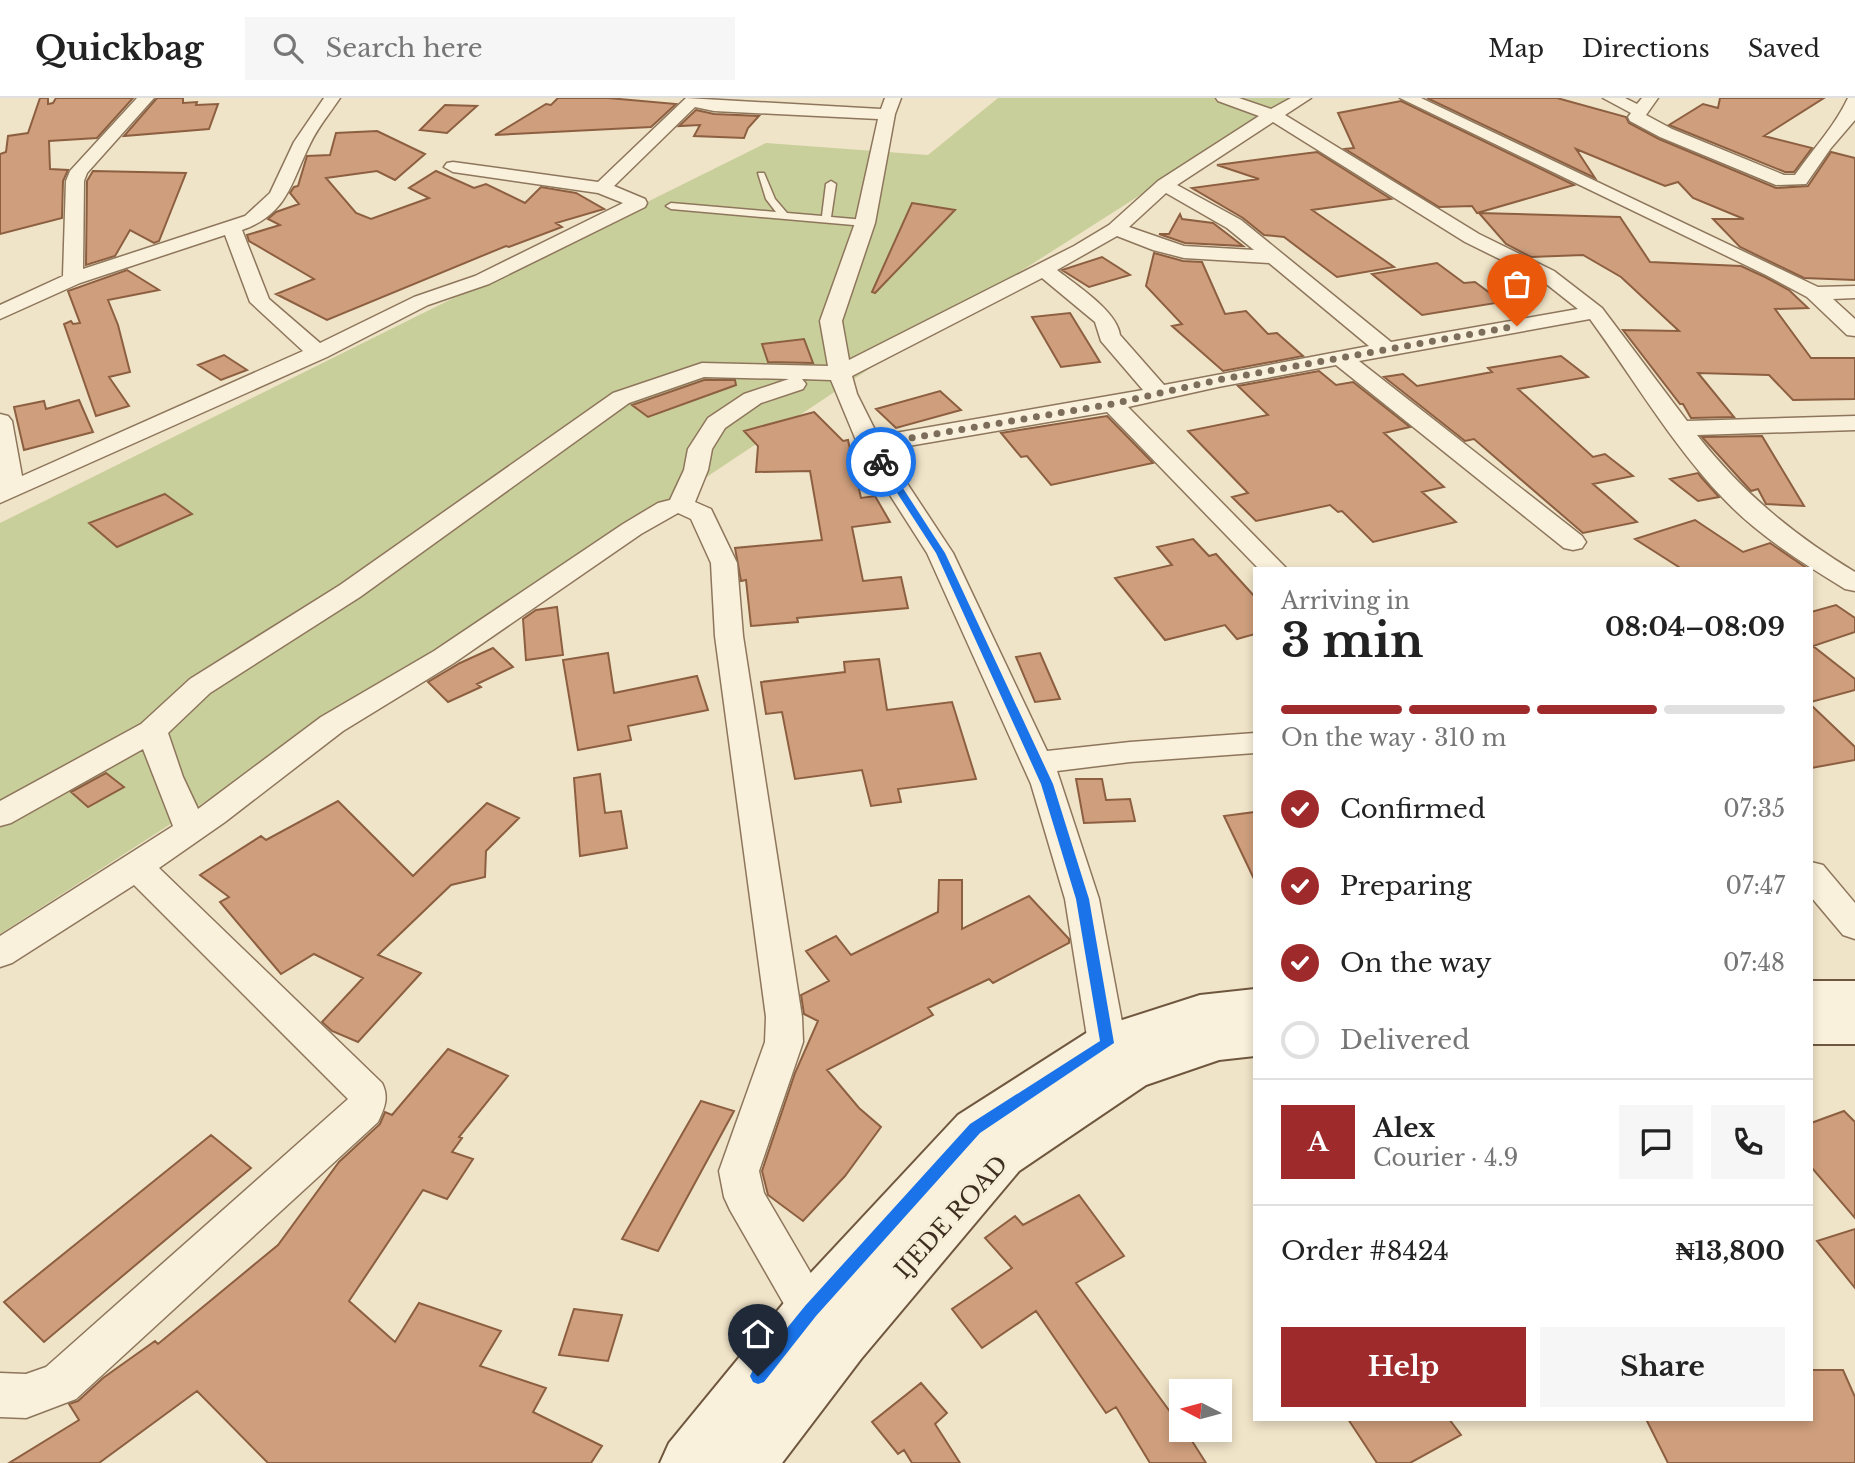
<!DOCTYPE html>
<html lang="en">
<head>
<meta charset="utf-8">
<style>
	body { margin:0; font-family:"Libre Baskerville",serif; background:#f6f6f6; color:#222; height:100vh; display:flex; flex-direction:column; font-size:26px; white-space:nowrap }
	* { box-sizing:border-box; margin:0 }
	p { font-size:23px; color:#767676 }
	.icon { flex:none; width:38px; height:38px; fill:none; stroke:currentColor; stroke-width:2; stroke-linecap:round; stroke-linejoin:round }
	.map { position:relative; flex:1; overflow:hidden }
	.details { position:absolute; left:1253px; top:469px; width:560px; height:854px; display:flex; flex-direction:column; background:#fff; border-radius:0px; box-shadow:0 4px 10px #0003 }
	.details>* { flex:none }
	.needle { width:46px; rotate:276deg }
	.tools { position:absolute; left:1169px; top:1281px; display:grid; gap:14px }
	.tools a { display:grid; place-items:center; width:63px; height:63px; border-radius:0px; background:#fff; box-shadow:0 4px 10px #0003; font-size:35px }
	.pin { position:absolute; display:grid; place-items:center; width:60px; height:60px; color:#fff; margin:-72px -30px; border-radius:50% 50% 50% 0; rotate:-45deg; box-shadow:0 0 7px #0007 }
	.pin .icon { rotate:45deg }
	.courier { position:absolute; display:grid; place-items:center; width:70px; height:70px; margin:-35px; border:5px solid #1a73e8; border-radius:50%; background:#fff; color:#222; box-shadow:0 2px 9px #0007 }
	.headline em { font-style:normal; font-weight:700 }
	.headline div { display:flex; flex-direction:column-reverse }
	.headline { display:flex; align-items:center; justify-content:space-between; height:119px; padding:0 28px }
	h1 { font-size:46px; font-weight:700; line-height:52px }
	.bar { display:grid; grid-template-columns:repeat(4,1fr); gap:10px 7px; align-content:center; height:84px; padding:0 28px }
	.bar i { height:9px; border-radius:5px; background:#e0e0e0 }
	.bar .current { background:#9e2a2b }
	.bar p { grid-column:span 4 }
	.line { display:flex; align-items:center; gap:18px; padding:0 28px; border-top:2px solid #e0e0e0 }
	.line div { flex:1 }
	.round { display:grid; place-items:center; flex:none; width:74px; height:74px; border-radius:0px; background:#f6f6f6 }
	ol { padding:0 28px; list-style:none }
	li { display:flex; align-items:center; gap:21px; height:77px }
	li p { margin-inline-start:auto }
	li .icon { padding:7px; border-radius:50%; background:#9e2a2b; color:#fff; stroke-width:4 }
	li:last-child { color:#767676 }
	li i { width:38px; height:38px; border:4px solid #e0e0e0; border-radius:50% }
	.action { display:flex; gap:14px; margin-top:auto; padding:14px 28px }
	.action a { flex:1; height:80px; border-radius:0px; background:#9e2a2b; color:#fff; font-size:28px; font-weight:700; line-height:80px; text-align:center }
	.action a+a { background:#f6f6f6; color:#222 }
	header { display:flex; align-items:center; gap:42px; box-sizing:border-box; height:98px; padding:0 35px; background:#fff; border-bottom:2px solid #e0e0e0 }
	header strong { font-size:33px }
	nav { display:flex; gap:38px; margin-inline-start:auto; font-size:24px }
	.search { width:490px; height:63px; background:#f6f6f6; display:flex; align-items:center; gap:18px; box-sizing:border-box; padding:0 24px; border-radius:0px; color:#767676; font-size:26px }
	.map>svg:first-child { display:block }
	.green { fill:#c9cf9b }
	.building { fill:#cf9f7d; stroke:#8d5f41; stroke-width:2 }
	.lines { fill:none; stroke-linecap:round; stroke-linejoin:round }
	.lane-casing { stroke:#8d765c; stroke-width:3 }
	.street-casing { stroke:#8d765c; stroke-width:3 }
	.secondary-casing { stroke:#6f573f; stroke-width:4 }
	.lane { fill:#faf1dc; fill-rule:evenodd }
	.street { fill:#faf1dc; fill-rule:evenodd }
	.secondary { fill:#faf1dc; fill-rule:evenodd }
	.route { fill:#1a73e8 }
	.done { stroke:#7c6e5b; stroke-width:7; stroke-dasharray:0 12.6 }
	.labels { text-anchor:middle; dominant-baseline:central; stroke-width:6; stroke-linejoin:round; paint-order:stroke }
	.near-street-label { font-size:23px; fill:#3d2e20; stroke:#f7eed8 }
</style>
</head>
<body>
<header>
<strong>Quickbag</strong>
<div class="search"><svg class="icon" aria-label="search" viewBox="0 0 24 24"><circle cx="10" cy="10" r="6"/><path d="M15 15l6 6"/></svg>Search here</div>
<nav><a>Map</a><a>Directions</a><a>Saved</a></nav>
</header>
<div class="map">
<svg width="1855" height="1365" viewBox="0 0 1855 1365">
	<rect width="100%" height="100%" fill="#f0e4c8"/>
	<path class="green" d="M998 0H1293L911 243 627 432 0 836V425L766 45 928 57Z"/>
	<path class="building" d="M40 0H48V6L53 5 56 0H133L97 40 49 43 50 71 68 72 63 83 62 120 0 136V56L6 54 8 38 28 35Z
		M157 0H183V5L197 4 196 7 218 6 209 31 124 38Z
		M558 0H608L676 6 651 29 495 37 546 6 551 7Z
		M1427 0H1557L1626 19 1629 25 1659 41 1776 90 1808 88 1831 54 1855 60V182L1804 180 1740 149 1713 121H1744L1693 100 1678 84 1665 88 1576 51 1595 80Z
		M1720 0H1824L1764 38 1812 50 1794 74H1785L1669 27 1703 6 1718 10Z
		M1401 3 1574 87 1477 115 1472 108 1439 109 1345 51 1354 50 1338 15Z
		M445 7 477 8 447 35 420 32Z
		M696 12 714 16 759 18 748 30 744 40 694 38 700 27 679 28Z
		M377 33 425 56 395 82 377 73 326 80 356 115 371 121 429 100 409 90 436 73 474 90 486 86 525 105 541 89 576 95 604 111 556 125 562 129 509 149 506 148 327 222 276 196 314 181 249 143 247 137 280 127 268 121 276 114 299 106 290 95 294 89 298 88 307 58 330 57 336 35Z
		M1317 54 1391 101 1312 112 1394 169 1337 179 1284 139 1264 137 1243 120 1192 90 1259 81 1217 67Z
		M93 73 186 75 159 143 154 145 130 132 115 158 86 167 87 83Z
		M912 105 955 112 875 195 872 194Z
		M1479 115 1620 119 1650 164 1741 168 1765 179 1789 192 1808 210 1775 211 1811 260H1855V301L1793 302 1769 277 1698 275 1734 319 1691 320 1683 306H1680L1623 232 1679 233 1621 179 1583 157 1531 159 1506 146Z
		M1180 116 1182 121 1213 125 1243 148 1185 145 1159 136H1169Z
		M1154 155 1183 163 1202 164 1225 216 1246 213 1268 236 1277 235 1303 258 1223 273 1172 228 1182 226 1146 188Z
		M1102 159 1130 177 1089 189 1062 172Z
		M1437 165 1464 185 1475 184 1502 204 1422 217 1372 176Z
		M127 172 159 192 108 202 118 227 130 274 109 279 129 308 96 318 64 226 71 223 73 226 80 225 68 193Z
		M1070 215 1100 264 1061 269 1032 219Z
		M804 241 813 265 768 264 762 246Z
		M224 257 247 272 221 282 198 267Z
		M1561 258 1588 279 1518 291 1593 359 1605 356 1633 378 1593 386 1637 424 1583 435 1474 341 1465 343 1384 279 1403 276 1417 288 1492 274 1488 270Z
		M1319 273 1336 287 1353 284 1410 329 1384 335 1444 389 1422 394 1456 424 1373 444 1342 413 1338 414 1330 407 1256 423 1232 399 1248 395 1188 333 1268 317 1238 288Z
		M704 282H735L736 287 648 319 632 307Z
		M940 293 961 312 896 330 876 311Z
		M79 302 93 334 24 352 14 309 44 303 46 311Z
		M814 314 843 343 848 342 861 400 875 398 890 424 852 429 863 483 901 479 908 510 797 520 798 524 751 528 746 482 741 483 735 450 822 442 810 373 756 374 758 348 744 333Z
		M1107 318 1153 365 1051 387 1027 358 1021 359 1001 335Z
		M1762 338 1804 408 1766 406 1758 391 1751 393 1702 339Z
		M1698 375 1701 379 1719 399 1698 403 1670 381Z
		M165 396 192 416 117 449 89 425Z
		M1695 422 1743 454 1770 445 1808 471H1682L1635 441Z
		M1193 441 1209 458 1216 456 1255 499V536L1237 541 1225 527 1165 542 1115 480 1172 467 1157 449Z
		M1836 507 1855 520V534L1813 548 1855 581V592L1811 604V514Z
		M557 509 563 557 526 562 523 521 536 512Z
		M493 550 513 569 477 586 481 589 448 604 428 584 460 565Z
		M608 555 614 595 697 578 708 612 628 628 631 642 578 652 563 562Z
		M1040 555 1060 601 1035 604 1016 559Z
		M879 561 887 612 952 604 976 681 898 691 901 704 871 708 862 672 795 681 782 614 766 616 761 584 845 574 844 564Z
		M1811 607 1855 649V662L1811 670Z
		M106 675 124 689 88 709 71 694Z
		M600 676 605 715 621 713 627 750 580 758 574 680Z
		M1076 681H1102L1106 702 1130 701 1135 723 1084 725Z
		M338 703 413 778 487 705 519 720 486 753 485 779 451 787 378 857 421 875 358 944 332 933 322 924 363 880 314 856 281 876 220 804 229 799 200 777 261 738 266 742Z
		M1255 714V783L1224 718Z
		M939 782H962V831L1029 798 1069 841V845L993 885 989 881 928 910 933 917 827 972 859 1010 881 1029 845 1078 803 1123 768 1097 762 1073 795 975 818 923 804 916 801 897 829 883 806 853 836 838 851 857 938 814Z
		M448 951 508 978 459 1039 462 1040 452 1054 473 1061 447 1101 423 1092 349 1203 395 1244 419 1205 501 1233 480 1268 546 1290 533 1314 602 1348 591 1365H268L197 1293 99 1365H9L79 1322 69 1306 78 1303 103 1280 155 1243 158 1246 278 1147 339 1064 380 1026 385 1014 392 1017Z
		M701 1003 734 1013 658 1153 622 1141Z
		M1844 1013 1855 1024V1120L1811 1069V1025Z
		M211 1037 251 1070 44 1244 4 1204Z
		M1079 1097 1124 1158 1076 1185 1171 1315 1173 1314 1181 1326V1332H1185L1206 1365H1150L1116 1309 1106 1315 1036 1213 982 1250 952 1211 1012 1170 985 1140 1015 1118 1023 1127Z
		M1855 1131V1190L1817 1143Z
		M574 1211 622 1217 608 1263 559 1257Z
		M1811 1272H1843L1855 1299V1365H1668L1646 1321H1811Z
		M921 1285 947 1315 935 1326 960 1365H912L904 1352 898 1356 872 1324Z
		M1348 1321H1449L1461 1337 1410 1365H1377Z"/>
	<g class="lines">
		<g class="lane-casing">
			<path id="lane" d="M758 75H764L775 101 787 115 822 118 826 86 831 83 836 86 831 119 865 122 870 125 865 128 671 111 666 108 671 105 776 114 766 101Z"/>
		</g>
		<g class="street-casing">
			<path id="street" d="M137 0H154L87 75 84 83 83 171 245 118 270 95 294 44 324 0H340C330 15 318 29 310 46 291 84 288 116 242 132L269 201 320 245 414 199 475 178 623 105 598 95 453 74 444 69 447 65 453 64 598 84 686 0 881 11 885 0H901L895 16 875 125 842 223 849 262 1074 148 1109 127 1158 83 1259 18 1218 3 1216 0H1239L1271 11 1291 0H1311L1285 17 1479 136 1554 173 1602 210 1687 323 1855 318V332L1697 337C1742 394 1792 436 1855 474V493L1845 491C1801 464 1756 436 1721 398 1671 345 1633 280 1590 221L1359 263 1582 438 1586 444 1582 450 1573 452 1564 450 1336 267 1218 289 1128 309 1287 471H1259L1107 314 885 352 953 455 1047 653 1130 644 1255 635V655L1130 664 1057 673 1099 801 1126 945 1120 956 1107 960 1094 956 1088 945 1065 801 1031 686 927 455 858 347 831 282 802 281 806 286 803 291 761 305 725 330 712 351 708 372 695 404 711 411 737 465 743 538 802 919 803 944 759 1073 764 1095 833 1213 826 1227 811 1233 796 1227 730 1112 724 1099 719 1073 765 944 766 919 715 538 711 465 691 421 678 415 641 436 454 565 343 633 225 724 159 770 382 985C389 999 385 1009 378 1024L76 1301 26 1320 0 1319V1275L26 1276 46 1269 348 1001 134 787 12 865 0 869V838L173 728 143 651 11 725 0 728V703L141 626 190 581 340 487 613 295 702 265 828 268 820 223 855 125 878 21 714 13 695 9 614 88 645 101 647 105 645 109 489 186 428 207 327 259 0 405V316L8 318 12 323 22 378 303 253 250 204 225 137 80 185 0 221V207L63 178 66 83 70 73ZM1273 24 1465 144 1540 181 1578 211 1391 244 1241 122 1177 87ZM1166 95 1227 130 1254 152 1184 148 1129 129ZM1117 138 1153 152 1184 160 1269 165 1369 248 1164 287 1120 237C1117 213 1076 187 1057 172ZM1042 180 1095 224 1101 243 1143 292 878 338 857 296 852 278ZM704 279 789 281 744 296 708 320 688 351 684 372 670 402 658 405 623 426 434 553 321 619 198 711 183 679 168 635 210 595 360 499 629 305Z
				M1400 0H1421L1818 189 1855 188V200L1833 201 1855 221V238L1847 237 1807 199 1766 177Z
				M1603 0H1625L1637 6 1642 0H1658L1646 17 1672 31 1784 77H1795C1813 51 1835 28 1848 0H1855V22L1831 50 1806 86 1776 87 1660 39 1630 23 1628 19 1631 15Z
				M1811 764 1823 767 1855 805V841L1843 837 1811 799Z"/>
		</g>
		<g class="secondary-casing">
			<path id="secondary" d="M1811 883H1855V946H1811Z
				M1255 891V958L1219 962 1146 987 1019 1073 861 1261 782 1365H660L669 1345 792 1195 958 1017 1091 932 1200 897Z"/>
		</g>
		<use href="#lane" class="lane"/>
		<use href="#street" class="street"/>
		<use href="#secondary" class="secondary"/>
	</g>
	<path class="route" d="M881 362 886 364 945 455 1053 686 1089 801 1114 945 980 1035 816 1218 764 1284 758 1286 753 1284 750 1278 753 1272 805 1208 970 1026 1100 943 1076 801 1041 686 936 455 877 364Z"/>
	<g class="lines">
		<path class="done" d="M881 364 870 347 1112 306 1218 282 1517 228"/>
	</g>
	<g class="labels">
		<g class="near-street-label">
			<text transform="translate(951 1119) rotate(-48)">IJEDE ROAD</text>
		</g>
	</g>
</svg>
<div class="tools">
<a><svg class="needle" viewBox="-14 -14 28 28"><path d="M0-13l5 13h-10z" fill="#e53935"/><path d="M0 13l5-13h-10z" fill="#767676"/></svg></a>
</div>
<div class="pin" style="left:1517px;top:228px;background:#ea580c"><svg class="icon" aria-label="bag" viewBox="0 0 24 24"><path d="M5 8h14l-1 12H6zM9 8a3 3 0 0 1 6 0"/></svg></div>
<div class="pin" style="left:758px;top:1278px;background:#1f2937"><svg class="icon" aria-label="home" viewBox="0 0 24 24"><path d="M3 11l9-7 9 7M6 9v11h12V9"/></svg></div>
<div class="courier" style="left:881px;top:364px"><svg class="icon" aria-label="bike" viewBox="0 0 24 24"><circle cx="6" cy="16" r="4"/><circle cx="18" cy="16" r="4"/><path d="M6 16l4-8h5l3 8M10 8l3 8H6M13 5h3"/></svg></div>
<section class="details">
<div class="headline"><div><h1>3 min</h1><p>Arriving in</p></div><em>08:04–08:09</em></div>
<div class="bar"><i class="current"></i><i class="current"></i><i class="current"></i><i></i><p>On the way · 310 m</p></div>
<ol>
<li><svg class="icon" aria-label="check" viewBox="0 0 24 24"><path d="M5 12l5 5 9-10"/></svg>Confirmed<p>07:35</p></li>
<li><svg class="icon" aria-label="check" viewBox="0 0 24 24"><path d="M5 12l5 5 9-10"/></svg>Preparing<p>07:47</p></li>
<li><svg class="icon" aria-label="check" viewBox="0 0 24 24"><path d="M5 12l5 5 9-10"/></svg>On the way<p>07:48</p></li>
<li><i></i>Delivered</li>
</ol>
<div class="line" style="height:126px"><b class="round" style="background:#9e2a2b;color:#fff">A</b><div><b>Alex</b><p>Courier · 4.9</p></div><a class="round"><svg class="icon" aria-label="chat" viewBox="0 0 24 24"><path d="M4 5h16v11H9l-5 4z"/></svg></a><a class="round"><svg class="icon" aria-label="phone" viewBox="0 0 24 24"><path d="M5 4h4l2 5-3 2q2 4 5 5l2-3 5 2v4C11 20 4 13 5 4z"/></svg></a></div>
<div class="line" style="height:91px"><div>Order #8424</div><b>₦13,800</b></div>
<div class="action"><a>Help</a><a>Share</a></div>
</section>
</div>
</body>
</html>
